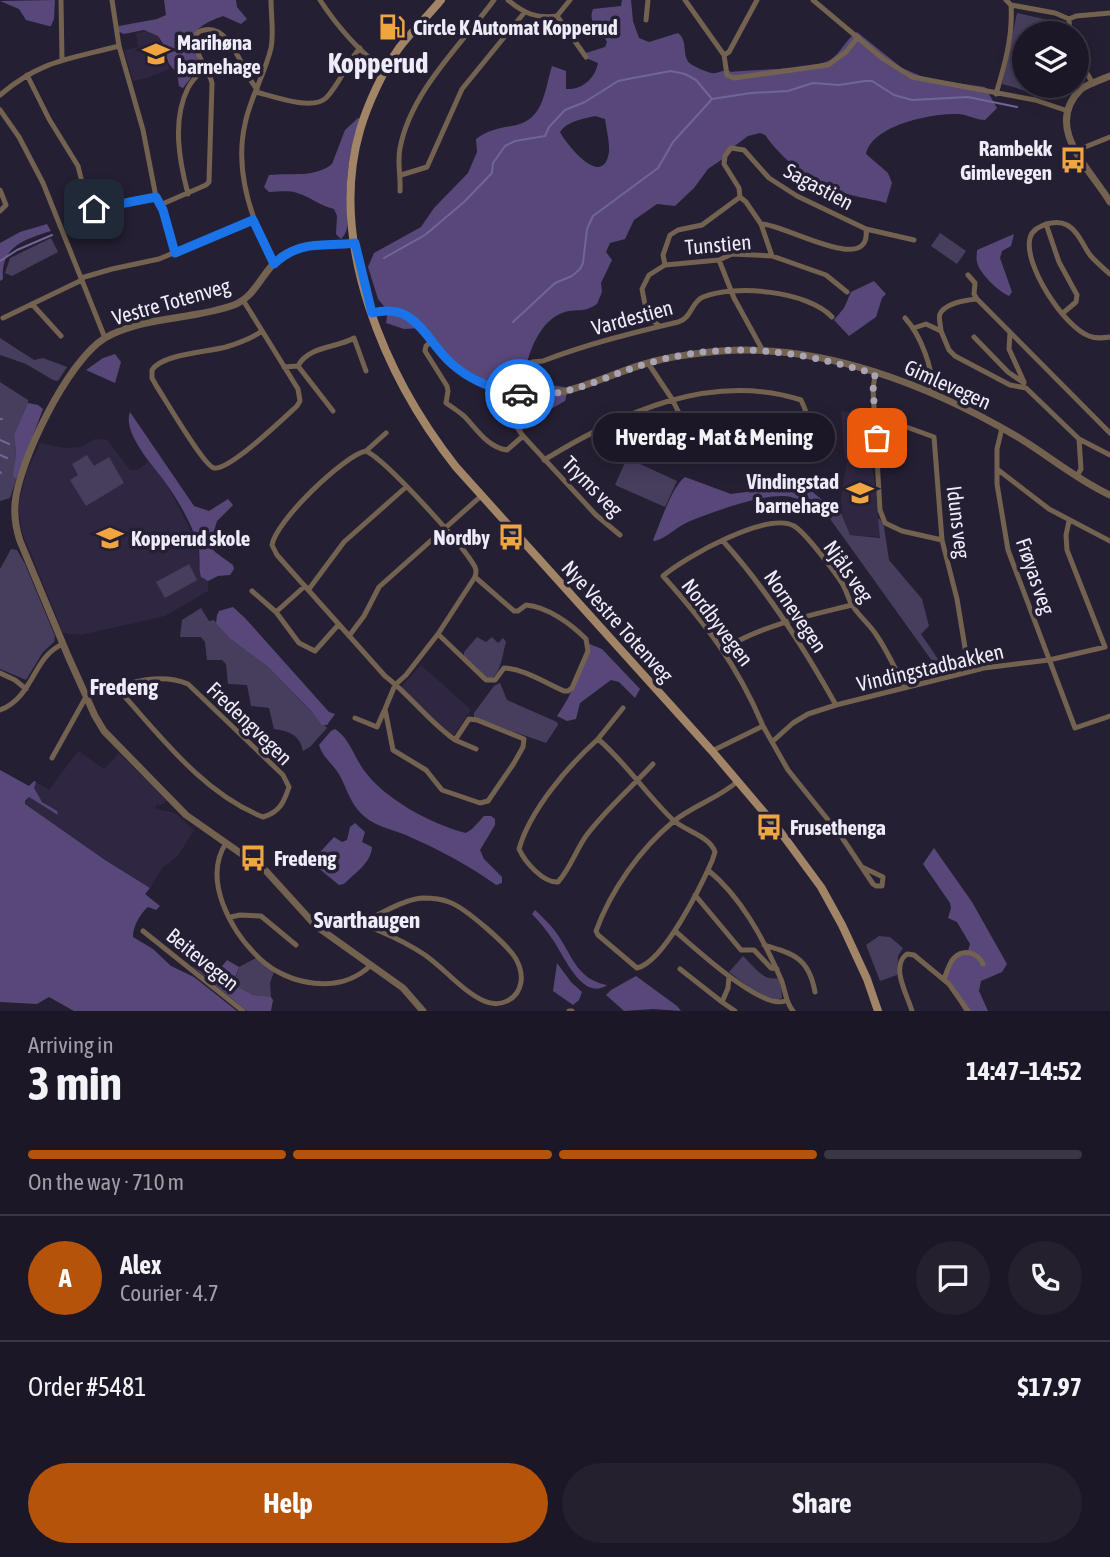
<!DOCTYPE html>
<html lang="en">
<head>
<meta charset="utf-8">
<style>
	body { margin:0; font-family:"Asap Condensed",sans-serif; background:#25202e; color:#f1f3f6; height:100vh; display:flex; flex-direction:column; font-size:26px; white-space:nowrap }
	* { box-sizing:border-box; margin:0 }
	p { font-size:23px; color:#a09fa7 }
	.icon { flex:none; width:38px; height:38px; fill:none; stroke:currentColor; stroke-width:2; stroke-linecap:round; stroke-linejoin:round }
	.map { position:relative; height:1011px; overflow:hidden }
	.drawer { display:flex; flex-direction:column; background:#1c1726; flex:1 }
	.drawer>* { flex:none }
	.tools { position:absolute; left:1012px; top:21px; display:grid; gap:14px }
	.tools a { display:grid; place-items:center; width:77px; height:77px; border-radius:50%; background:#1c1726; box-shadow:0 4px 18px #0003,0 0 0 2px #3a3643; font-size:35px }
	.pin { position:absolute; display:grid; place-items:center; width:60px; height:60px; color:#fff; margin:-30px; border-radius:14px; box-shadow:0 4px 10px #0006 }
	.courier { position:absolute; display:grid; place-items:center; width:70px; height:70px; margin:-35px; border:5px solid #1a73e8; border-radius:50%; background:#fff; color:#222; box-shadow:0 2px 9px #0007 }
	.bubble { position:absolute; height:49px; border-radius:24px; background:#1c1726; box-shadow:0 4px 18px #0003,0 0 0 2px #3a3643; font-size:23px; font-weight:700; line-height:49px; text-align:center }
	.head em { font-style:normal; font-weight:700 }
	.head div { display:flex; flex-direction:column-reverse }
	.head { display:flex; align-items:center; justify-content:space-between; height:119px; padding:0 28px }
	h1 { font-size:46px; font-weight:700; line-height:52px }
	.bar { display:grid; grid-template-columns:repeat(4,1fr); gap:10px 7px; align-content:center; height:84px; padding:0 28px }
	.bar i { height:9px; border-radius:5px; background:#3a3643 }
	.bar .current { background:#b45309 }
	.bar p { grid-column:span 4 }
	.line { display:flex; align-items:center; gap:18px; padding:0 28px; border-top:2px solid #3a3643 }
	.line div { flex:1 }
	.round { display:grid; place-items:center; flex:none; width:74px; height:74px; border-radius:37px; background:#25202e }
	.button { display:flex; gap:14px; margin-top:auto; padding:14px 28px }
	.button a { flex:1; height:80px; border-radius:42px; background:#b45309; color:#fff; font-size:28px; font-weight:700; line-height:80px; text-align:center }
	.button a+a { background:#25202e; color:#f1f3f6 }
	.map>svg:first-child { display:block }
	.built { fill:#2f2741 }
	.green { fill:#473e5e }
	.forest { fill:#58487a; fill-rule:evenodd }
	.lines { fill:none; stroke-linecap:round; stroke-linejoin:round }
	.stream { stroke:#736498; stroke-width:2 }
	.minor { stroke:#73624f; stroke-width:5 }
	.tertiary { stroke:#73624f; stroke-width:7 }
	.secondary { stroke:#a18566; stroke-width:8 }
	.done { stroke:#a8a4b4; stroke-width:7; stroke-dasharray:0 12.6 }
	.route { stroke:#1a73e8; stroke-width:9 }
	.labels { text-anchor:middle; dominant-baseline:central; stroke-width:7; stroke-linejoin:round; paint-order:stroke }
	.poi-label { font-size:21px; font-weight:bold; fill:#efecfa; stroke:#251f33; text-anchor:start }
	.street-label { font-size:21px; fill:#efecfa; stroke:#251f33 }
	.neighbourhood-label { font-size:23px; font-weight:bold; fill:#efecfa; stroke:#251f33 }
	.district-label { font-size:28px; font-weight:bold; fill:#efecfa; stroke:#251f33 }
</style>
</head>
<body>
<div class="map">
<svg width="1110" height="1011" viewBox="0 0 1110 1011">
	<rect width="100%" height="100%" fill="#251f33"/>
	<path class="built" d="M156 30 169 69 147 78 133 81 124 50 138 47 136 33Z
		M841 411 865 415 870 419 873 438 872 459H870L875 483 880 537 850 535 840 506 847 460H845L844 453Z
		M95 439 107 440 130 470H138L148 462 166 483 198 544 199 567 203 579 208 581V591L165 616 81 635 63 633 22 532 18 506 27 471 40 443 64 448 81 447Z
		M421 665 471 710 453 736 400 688Z
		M78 751 104 769 119 753 167 801 163 804 156 805V809L175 813 194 830 178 856 162 868 150 888 105 860 25 804 29 797 56 814 40 799 33 786 36 782 49 790Z"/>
	<path class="green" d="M1017 13 1066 24 1068 33H1024V86H1075C1070 90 1066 95 1060 96 1042 98 1019 88 1002 84Z
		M940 233 966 251 957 264 931 246Z
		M51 238 58 252 12 276 5 273 10 258Z
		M0 338 34 360 43 358 67 367 58 381 53 380 26 364 0 355Z
		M0 382 28 400V403L14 434 16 453 14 478 16 480 10 498 0 501Z
		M87 455 94 466 109 457 124 483 86 506 70 480 78 475 72 464Z
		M627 458 677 481 665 507 615 485Z
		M839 507 850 535 880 538 878 519H880L884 527 889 560 922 599 929 626 921 634 946 671 939 674 935 665 828 516Z
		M11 549 17 550 25 564 55 636 54 642 43 652 26 680 0 669V569Z
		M189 564 197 580 165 598 156 582Z
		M201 608 209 621 214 620 229 638 268 667 327 728 310 747 303 751C300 735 289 731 274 729L269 708 251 706 247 685 228 684 226 664 222 660H207L205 642 201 637H180L182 620Z
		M477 637 486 642 492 637 498 643 503 638 506 642C502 655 502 671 491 679L485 677 464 656V652Z
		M500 683 507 700 557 722 558 725 546 743 474 718V713L494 686Z
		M879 936 890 937 903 948 898 956 897 975 880 981 866 945Z
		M743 956C753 965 763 982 778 978L781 986 782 998 778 1000 759 995 729 972Z
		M256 958 274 972 270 983 271 997C258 996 243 995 234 984L239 967Z"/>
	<path class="forest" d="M55 0 54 19 51 26H49L26 20 19 9 0 1Z
		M164 0H236L237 7 247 19 241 24 223 16C210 21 190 28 193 45 194 52 199 59 200 66L183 88 179 86 177 73 169 64 162 42 158 36 144 30 124 34 117 31 119 26 157 19 166 15Z
		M622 0H631L633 21 639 38 649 42 678 33C690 42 679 59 694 66 700 69 710 74 716 73 724 71 724 69 732 72 756 69 811 70 830 60 841 53 846 39 857 32L902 68 928 79 985 87 997 108 985 120C975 120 967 114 958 114 932 113 872 125 866 154L888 173 892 183 886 203C877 200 868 199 859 197 821 189 787 166 765 135L760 133 748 136 732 148 727 156 708 169 694 188 675 206 657 204 634 220 625 239 610 243 606 252 612 260 601 283 602 292 597 304C582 314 578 308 565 312 541 319 529 350 525 372L544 384 564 387 567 393 565 401 535 418 522 430 518 431 509 419 501 396C457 376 448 369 422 328L404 329 386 323 388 311 378 299 368 267 374 253 421 227 434 208 468 173 477 152 476 139C487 131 498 128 512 126 544 121 544 92 552 66L566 71V89C583 90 595 78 598 63L586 58V53L605 47 607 42C601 29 587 25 593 9L621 6ZM595 116 605 119C606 127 610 144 609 152 603 190 567 145 560 132 567 121 583 119 595 116Z
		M358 118 361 119C349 151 346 174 347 208 347 219 350 231 341 239L336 234 337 216 334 209C320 206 311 197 297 193 288 190 279 192 269 192L264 187 269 175C291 172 313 179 332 164L345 130Z
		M47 224 51 231C26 239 0 246 3 279L0 281V243L20 232Z
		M1014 234 1011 246 1002 251 1000 258 1012 292 1009 296C999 292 979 273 977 262 976 260 977 252 977 250Z
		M874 281 886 294 882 298 876 317 849 336 834 320 844 308 851 292Z
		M115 354 121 362 115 383 86 370 103 358Z
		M28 403 38 405 43 409 16 480 13 476 16 453 14 434Z
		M130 412 194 506 209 511 228 499 233 505 217 521 210 545 215 552 233 565 234 569 230 575 218 576 208 581 201 577C198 567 201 556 198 545 192 524 178 500 165 482 154 467 122 433 130 412Z
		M685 477 731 494 796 485 809 489 827 504 834 506 831 514C818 509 805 501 791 497 768 491 710 513 688 522 676 527 667 538 655 541L653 540C660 524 672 486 685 477Z
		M233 607 245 618 329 712 335 714 327 725H322L311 711 268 667 229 638 216 623 217 615 219 611Z
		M587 643 602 649 640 689 635 698 619 682 611 680 580 703 576 719 567 721 557 716C572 695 583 668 587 643Z
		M335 729C349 738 354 756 363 769 384 799 431 824 466 833L472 829 484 816H491L495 819V825L480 850 484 859 502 877V883L496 885C470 866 440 850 410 837 396 830 378 828 365 817 351 806 348 791 340 776 334 764 324 760 319 745L331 731Z
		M0 770 29 786 34 781 36 782 34 788 42 802 57 811 58 815 29 797 25 801V804L105 860 150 888 145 894 160 906 156 910 148 907C140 914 133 926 133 937L153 949 171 966 194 977 237 1011H74L49 997 37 1004 0 1002Z
		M355 823 365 832 362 842 372 847C371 863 355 873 344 884L339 885 311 862 334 837 342 842 347 840 350 827Z
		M934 848 972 902 1007 964 1002 972 981 981 979 991 988 1011H964L953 992 942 978 950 959 968 951 970 944 957 922 948 918 951 908 950 903 923 864Z
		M535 910C542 917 549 923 555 931 572 953 575 979 607 985 583 1002 564 956 553 940 547 931 540 922 532 914Z
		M227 960 239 967 234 981 235 986 253 995 271 997 273 1000 271 1011H247L191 965 212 979Z
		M557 963 571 982 582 992 579 1000 573 1005 553 991Z
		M636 976 677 1006 681 1011 653 1009 624 1011 606 995 611 990Z"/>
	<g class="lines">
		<path class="stream" d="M384 258 425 235 464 202 492 173 493 163 505 146 515 141 545 136 549 127 565 110 585 102 618 81 633 78 671 71 685 74 696 80 712 99
			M0 261 17 250 52 235
			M513 322 555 283 572 276 580 269 583 263 587 229 593 216 658 168 673 142 712 99 751 93 788 91 813 83 839 85 865 81H872L894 95 912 100 968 97 1017 107
			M0 419H2
			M0 440 9 444
			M0 455 7 458
			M0 472 1 473"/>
		<path class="minor" d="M61 0 62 60
			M112 0 119 46 143 130 156 197 163 210 175 253
			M271 0C271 16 274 33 271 48 265 74 250 98 245 124 234 172 252 222 274 263
			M320 0C334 22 363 58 387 69
			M508 0C523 13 537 19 557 16L586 57
			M685 0 724 55 727 75 734 78 828 65 846 52 858 37
			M813 0 882 58 912 77 1035 100 1068 111
			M1011 5 1055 13 1069 19
			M557 16 570 0
			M646 20 648 0
			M1070 33 1069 19 1076 16 1110 13
			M1076 53 1093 84
			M724 55 729 52 757 0
			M27 75 49 119 78 166 87 202 94 209H99L156 197
			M256 92C272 96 312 111 326 98 340 84 347 62 360 48
			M996 94C1005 64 1013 36 1011 5L1006 0
			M0 95C41 60 70 59 119 46
			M0 110 19 137 43 183 105 338
			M1075 151 1110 137
			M401 175 427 167 462 89 524 13
			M0 190 6 205 0 211
			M400 191C401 176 397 163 400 148 411 91 461 45 494 0
			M188 194C179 160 172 120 188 88 192 80 199 73 206 66
			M160 205 206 185 209 182 212 83C209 69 196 57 195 42 194 36 197 31 204 30 232 24 243 75 257 89
			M761 224C783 223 872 278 866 229
			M1046 224 1059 262 1077 295 1076 302 1063 313
			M772 256 761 224 746 202 740 197 739 188 724 164 725 156 731 148 744 150 769 178 797 196 866 229 914 240
			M719 260 734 298 762 349
			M665 265 663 255 670 235 678 230 702 225 740 197
			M1110 274C1103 268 1096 262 1090 255 1083 245 1078 231 1067 225 1060 221 1053 222 1046 224 1039 227 1032 230 1030 238 1023 264 1064 327 1089 336 1096 339 1103 338 1110 337
			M968 275 975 283 974 294 977 299
			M81 278 112 269 159 259 253 220
			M243 300 298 389 300 401 297 406C284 418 229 471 214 468 204 466 165 399 157 387L152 378V370C162 354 207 352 226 347 239 343 251 339 262 331
			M32 304 61 336
			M3 318 82 280
			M905 318C920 334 935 371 931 392
			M658 325 647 315 642 289 649 275 665 265 719 260 732 254 772 256 826 275 847 292
			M914 328 926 324 941 331 949 350 955 356 1010 385 1026 388 1079 439 1081 469 1077 476
			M941 331C941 326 938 318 940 314 945 303 967 300 977 299L1110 433
			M1010 333 1009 349 1024 382
			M974 337 1008 372 1024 383
			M432 341 426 346 425 351 447 386 448 391 446 403C452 407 458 411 464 416 477 429 487 447 507 450L523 436
			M532 362 543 361C587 344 632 333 678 322 692 318 691 302 703 297 735 284 808 291 832 317
			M298 366 333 411
			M284 367 298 366C308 346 337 348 354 338L366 371
			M875 374 873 390 880 510 885 523 902 531 942 540
			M507 391 510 417 523 436 596 515 620 535
			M876 416 934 437 942 540 957 599 969 672
			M1002 428 997 449V484L1008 550 1075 728 1110 716
			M386 433 366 451C387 461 463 545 475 567 477 571 476 572 475 577
			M1079 439 1110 455
			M366 451C344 455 275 522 272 545L277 555 385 676C410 695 429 722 455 740L469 719 477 720 524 739 523 747 514 763 488 801 480 803 442 790 426 770 393 750 385 709 395 685 406 675 438 634 475 577
			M544 460C621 413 710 371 801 400 809 416 812 432 803 448 775 457 743 463 713 460L685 425 672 399 648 363
			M997 469 1049 509 1110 541
			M723 541C768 591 803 646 836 705
			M305 586 276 612 299 643 315 651 339 624
			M309 589 344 542 406 487
			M252 591 276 612
			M438 634 486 680H495L504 668C525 669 545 683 564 691H568L572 688 588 651 586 639C571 624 548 607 526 605L518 611H514L475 577
			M349 636 364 616 379 587 481 496
			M724 649C762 625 808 616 852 605
			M0 673 15 680 26 689
			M0 710C34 697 33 656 63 644
			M355 718 377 727 384 711
			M763 726 788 770 841 836 873 884 876 886H882L883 877 862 867
			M598 739 623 708
			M455 740 476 749
			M772 742 793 723 808 714 836 705 984 668 1049 660 1105 647 1067 550 1066 535 1069 521
			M712 751 763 726C738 666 706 624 663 576 685 557 767 511 794 526 806 533 834 571 842 583 846 589 847 596 851 603 857 615 870 624 877 636 888 652 896 671 905 688
			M52 758 86 697C120 687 154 670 188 684L283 775 289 787C284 802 280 812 263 817 202 793 160 735 117 688
			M653 764C631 788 606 809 586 836 576 850 570 869 558 882 543 883 525 862 519 849 530 810 568 766 598 739 626 763 646 794 673 820 685 831 710 836 715 852L712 861C701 886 664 962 637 968L598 935 596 931C611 890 640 849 674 821 694 805 719 798 738 781
			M226 843C202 880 231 931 259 958 288 986 341 995 371 965
			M708 870C741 897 763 938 780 977 786 989 784 1000 793 1011
			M695 895 741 950H754L771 968 777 969
			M231 917 240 915 261 916 296 945
			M316 926C321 924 325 920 331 919 356 917 404 941 425 955 445 969 462 991 484 1001 500 1008 518 1000 521 982 522 975 520 967 517 961 510 946 464 907 449 902 442 899 430 898 422 898 401 900 378 916 358 924
			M143 931 243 1011
			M675 931C695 948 761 1010 785 1001
			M764 945C794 954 809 958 815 992
			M680 969 722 1002 728 988 729 976
			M944 979C947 972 949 963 954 958 964 948 978 953 983 964
			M722 1002 735 1011
			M569 1011H572
			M912 1011C907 994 890 966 907 954L914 955 949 984 968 1011"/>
		<path class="tertiary" d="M1110 76C1101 80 1087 84 1080 90 1043 128 1091 170 1110 202
			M355 243C330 246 304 241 282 256 262 270 258 295 234 305 193 320 143 316 105 338 68 360 18 463 15 504 14 517 16 529 20 541L68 656 95 716 104 731 186 815 266 871 316 926 403 988 423 1011
			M372 313C417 303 423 337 450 362 468 379 492 389 516 393 563 402 604 375 648 363 672 356 697 353 721 351 822 343 931 386 1016 436 1048 455 1077 480 1110 495"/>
		<path class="secondary" d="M441 0C428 16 412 31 399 48 383 71 368 103 360 130 327 244 386 378 456 467L712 751 779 830 821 887 842 925 867 979 878 1011"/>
	</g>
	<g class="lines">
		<path class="done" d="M520 394C566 400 606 375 649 363 729 340 796 350 875 374L873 390 877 438"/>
		<path class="route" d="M94 209 156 197 163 210 175 253 253 220 274 264C300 239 324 247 355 243L372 313C417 302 424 339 452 364 471 381 495 390 520 394"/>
	</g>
	<defs>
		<g id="fuel-bare" transform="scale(2.1)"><path d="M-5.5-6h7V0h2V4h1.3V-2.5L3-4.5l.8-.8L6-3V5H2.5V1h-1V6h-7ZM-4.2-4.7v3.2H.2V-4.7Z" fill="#f1a540" stroke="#251f33" stroke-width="2.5" paint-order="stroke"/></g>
		<g id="school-bare" transform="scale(2.1)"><path d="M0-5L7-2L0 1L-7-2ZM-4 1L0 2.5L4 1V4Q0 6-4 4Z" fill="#f1a540" stroke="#251f33" stroke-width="2.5" paint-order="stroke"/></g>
		<g id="bus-bare" transform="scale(2.1)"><path d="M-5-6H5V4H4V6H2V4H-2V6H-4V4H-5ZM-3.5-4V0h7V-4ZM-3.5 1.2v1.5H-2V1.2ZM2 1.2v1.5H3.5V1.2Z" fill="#f1a540" stroke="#251f33" stroke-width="2.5" paint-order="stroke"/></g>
	</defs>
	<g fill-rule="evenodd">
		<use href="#fuel-bare" x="392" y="27"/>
		<use href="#school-bare" x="156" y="54"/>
		<use href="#bus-bare" x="1073" y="160"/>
		<use href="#school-bare" x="860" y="493"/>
		<use href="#bus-bare" x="511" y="537"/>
		<use href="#school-bare" x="110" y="538"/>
		<use href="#bus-bare" x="769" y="827"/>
		<use href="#bus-bare" x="253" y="858"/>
	</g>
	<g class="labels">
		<g class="poi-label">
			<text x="413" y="27">Circle K Automat Kopperud</text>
			<text x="177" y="42">Marihøna<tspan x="177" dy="24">barnehage</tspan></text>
			<text x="1052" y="148" text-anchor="end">Rambekk<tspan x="1052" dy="24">Gimlevegen</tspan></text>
			<text x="839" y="481" text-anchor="end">Vindingstad<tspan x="839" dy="24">barnehage</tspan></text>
			<text x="490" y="537" text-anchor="end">Nordby</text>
			<text x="131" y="538">Kopperud skole</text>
			<text x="790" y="827">Frusethenga</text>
			<text x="274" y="858">Fredeng</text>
		</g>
		<g class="street-label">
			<text transform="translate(819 186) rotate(28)">Sagastien</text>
			<text transform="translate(718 244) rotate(-5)">Tunstien</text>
			<text transform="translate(171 301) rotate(-16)">Vestre Totenveg</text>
			<text transform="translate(632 317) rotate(-15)">Vardestien</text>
			<text transform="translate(948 384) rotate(24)">Gimlevegen</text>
			<text transform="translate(593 486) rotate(45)">Tryms veg</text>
			<text transform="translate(959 522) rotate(83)">Iduns veg</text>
			<text transform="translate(849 571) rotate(55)">Njåls veg</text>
			<text transform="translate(1036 576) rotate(71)">Frøyas veg</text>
			<text transform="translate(796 611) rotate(56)">Nornevegen</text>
			<text transform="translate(618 621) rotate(48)">Nye Vestre Totenveg</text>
			<text transform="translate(718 622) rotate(53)">Nordbyvegen</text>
			<text transform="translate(930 667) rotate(-13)">Vindingstadbakken</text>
			<text transform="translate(250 723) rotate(44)">Fredengvegen</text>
			<text transform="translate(203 959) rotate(39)">Beitevegen</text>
		</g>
		<g class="neighbourhood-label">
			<text x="124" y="687">Fredeng</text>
			<text x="367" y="920">Svarthaugen</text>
		</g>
		<g class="district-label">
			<text x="378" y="63">Kopperud</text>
		</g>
	</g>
</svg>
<div class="tools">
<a><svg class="icon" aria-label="layers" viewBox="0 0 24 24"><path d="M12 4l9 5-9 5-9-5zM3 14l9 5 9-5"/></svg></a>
</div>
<div class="pin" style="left:877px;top:438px;background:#ea580c"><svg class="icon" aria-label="bag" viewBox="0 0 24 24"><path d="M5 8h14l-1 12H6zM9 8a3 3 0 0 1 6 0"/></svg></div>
<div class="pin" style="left:94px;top:209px;background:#1f2937"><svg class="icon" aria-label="home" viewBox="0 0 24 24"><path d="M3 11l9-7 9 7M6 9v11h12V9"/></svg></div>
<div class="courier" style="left:520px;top:394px"><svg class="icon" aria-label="car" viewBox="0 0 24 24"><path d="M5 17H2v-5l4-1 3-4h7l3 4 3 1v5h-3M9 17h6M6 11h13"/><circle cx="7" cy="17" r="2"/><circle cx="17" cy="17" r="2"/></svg></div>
<div class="bubble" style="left:593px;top:413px;width:242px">Hverdag - Mat &amp; Mening</div>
</div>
<section class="drawer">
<div class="head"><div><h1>3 min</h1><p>Arriving in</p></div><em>14:47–14:52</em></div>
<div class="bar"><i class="current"></i><i class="current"></i><i class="current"></i><i></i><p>On the way · 710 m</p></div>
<div class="line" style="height:126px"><b class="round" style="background:#b45309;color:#fff">A</b><div><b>Alex</b><p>Courier · 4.7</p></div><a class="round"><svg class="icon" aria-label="chat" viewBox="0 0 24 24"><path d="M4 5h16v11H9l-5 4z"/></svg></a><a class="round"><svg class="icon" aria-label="phone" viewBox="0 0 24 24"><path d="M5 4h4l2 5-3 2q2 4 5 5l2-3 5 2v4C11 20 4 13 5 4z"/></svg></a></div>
<div class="line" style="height:91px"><div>Order #5481</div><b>$17.97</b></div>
<div class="button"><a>Help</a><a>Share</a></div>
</section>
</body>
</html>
